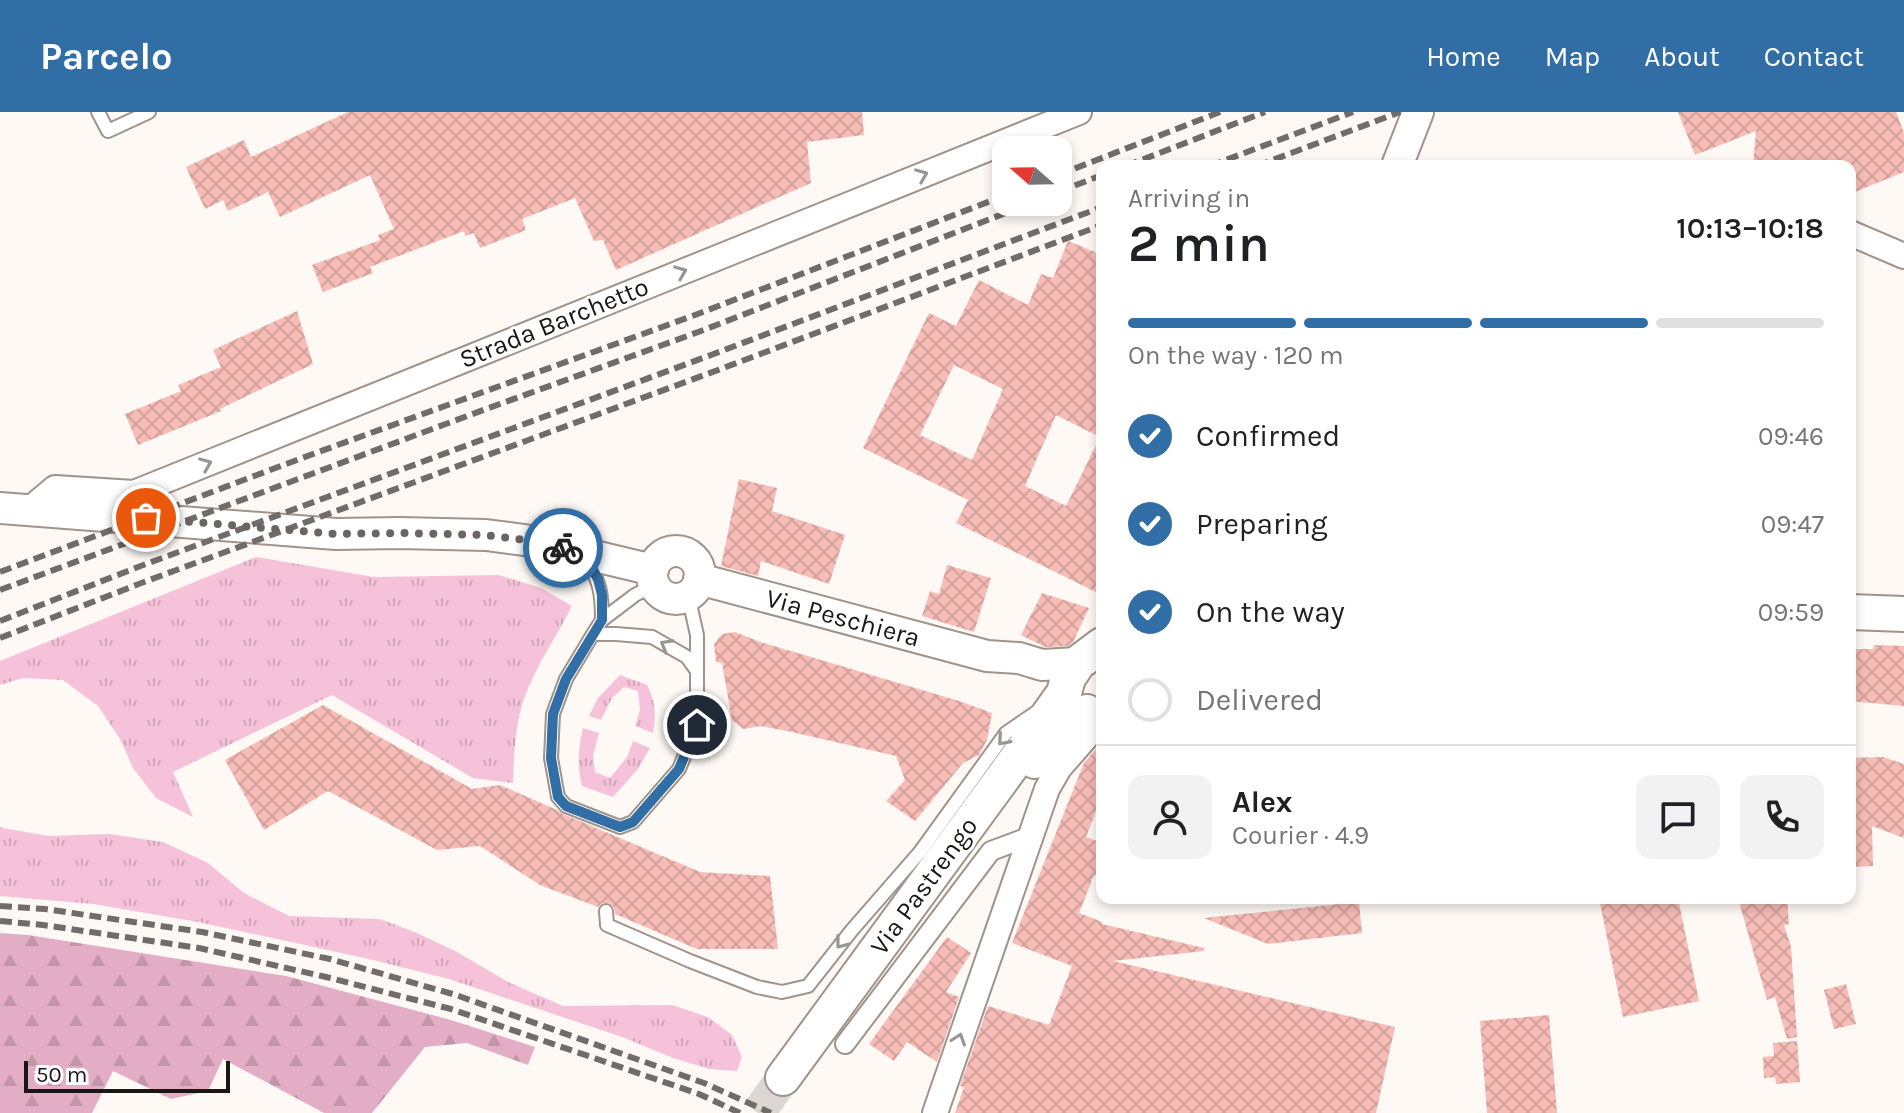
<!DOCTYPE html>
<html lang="en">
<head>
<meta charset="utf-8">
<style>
	body { margin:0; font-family:Karla,sans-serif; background:#f2f2f2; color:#202124; height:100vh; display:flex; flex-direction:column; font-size:30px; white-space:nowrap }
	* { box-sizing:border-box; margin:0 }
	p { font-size:26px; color:#757577 }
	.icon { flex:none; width:44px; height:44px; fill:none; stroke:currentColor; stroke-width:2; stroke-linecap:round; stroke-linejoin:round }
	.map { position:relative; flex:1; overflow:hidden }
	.details { position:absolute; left:1096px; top:48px; width:760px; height:744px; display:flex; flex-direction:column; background:#fff; border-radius:16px; box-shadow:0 4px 12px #0003 }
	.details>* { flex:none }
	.needle { width:52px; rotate:290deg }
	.fabs { position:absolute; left:992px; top:24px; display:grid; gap:16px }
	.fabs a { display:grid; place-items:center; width:80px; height:80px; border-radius:16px; background:#fff; box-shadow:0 4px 12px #0003; font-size:40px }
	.scale { position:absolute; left:24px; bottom:20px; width:206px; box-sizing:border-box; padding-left:8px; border:4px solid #1a1613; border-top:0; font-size:22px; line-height:28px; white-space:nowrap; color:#1a1613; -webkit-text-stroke:6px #fff; paint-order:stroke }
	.pin { position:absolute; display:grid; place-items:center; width:68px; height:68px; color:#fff; margin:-34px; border:4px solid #fff; border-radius:50%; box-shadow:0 2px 8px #0007 }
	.courier { position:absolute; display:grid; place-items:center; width:80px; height:80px; margin:-40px; border:6px solid #306ea5; border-radius:50%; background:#fff; color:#222; box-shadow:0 2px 10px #0007 }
	.headline em { font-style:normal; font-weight:600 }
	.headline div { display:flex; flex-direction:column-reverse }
	.headline { display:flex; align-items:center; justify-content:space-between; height:136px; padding:0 32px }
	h1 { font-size:52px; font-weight:600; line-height:60px }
	.bar { display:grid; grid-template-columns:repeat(4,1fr); gap:12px 8px; align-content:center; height:96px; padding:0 32px }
	.bar i { height:10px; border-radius:6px; background:#e0e0e0 }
	.bar .current { background:#306ea5 }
	.bar p { grid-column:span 4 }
	.line { display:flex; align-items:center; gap:20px; padding:0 32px; border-top:2px solid #e0e0e0 }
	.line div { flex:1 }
	.round { display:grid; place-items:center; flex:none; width:84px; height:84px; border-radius:16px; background:#f2f2f2 }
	ol { padding:0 32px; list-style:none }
	li { display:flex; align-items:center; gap:24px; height:88px }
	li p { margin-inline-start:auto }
	li .icon { padding:8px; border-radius:50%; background:#306ea5; color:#fff; stroke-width:4 }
	li:last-child { color:#757577 }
	li i { width:44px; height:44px; border:4px solid #e0e0e0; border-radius:50% }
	header { display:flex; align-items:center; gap:48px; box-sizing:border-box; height:112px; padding:0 40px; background:#306ea5; color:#fff }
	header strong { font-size:38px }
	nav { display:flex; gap:44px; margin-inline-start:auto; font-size:28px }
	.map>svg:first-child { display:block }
	.grass { fill:url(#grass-tufts) }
	.forest { fill:url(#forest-firs) }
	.building { fill:url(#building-cross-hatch); fill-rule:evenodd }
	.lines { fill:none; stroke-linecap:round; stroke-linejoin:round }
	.secondary-tunnel { stroke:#dcd7d3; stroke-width:34; stroke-dasharray:34 17; stroke-linecap:butt }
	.service-casing { stroke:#9f938a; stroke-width:16 }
	.pedestrian-casing { stroke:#9f938a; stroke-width:22 }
	.minor-casing { stroke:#9f938a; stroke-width:28 }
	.tertiary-casing { stroke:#9f938a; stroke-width:34 }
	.secondary-casing { stroke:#9f938a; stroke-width:38 }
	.service { stroke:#fff; stroke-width:12 }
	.pedestrian { stroke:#fff; stroke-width:18 }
	.minor { stroke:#fff; stroke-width:24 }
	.tertiary { stroke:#fff; stroke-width:30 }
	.secondary { stroke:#fff; stroke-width:34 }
	.rail { stroke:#716c69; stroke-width:6; stroke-dasharray:12 6; stroke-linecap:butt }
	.oneway { stroke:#989695 }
	.done { stroke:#6a6562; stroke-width:8; stroke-dasharray:0 14.4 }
	.route { stroke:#306ea5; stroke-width:10 }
	.labels { text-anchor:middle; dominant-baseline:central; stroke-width:6; stroke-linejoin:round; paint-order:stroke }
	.street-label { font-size:26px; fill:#1a1613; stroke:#fff }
</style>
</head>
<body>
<header>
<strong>Parcelo</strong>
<nav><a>Home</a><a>Map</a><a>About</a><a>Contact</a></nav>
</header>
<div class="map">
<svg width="1904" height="1001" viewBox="0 0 1904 1001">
	<defs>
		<pattern id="grass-tufts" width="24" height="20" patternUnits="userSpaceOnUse" patternTransform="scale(2)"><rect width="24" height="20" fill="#f6c2d9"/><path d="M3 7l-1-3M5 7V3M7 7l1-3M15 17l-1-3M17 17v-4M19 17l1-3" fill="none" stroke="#d2a6b9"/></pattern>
		<pattern id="forest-firs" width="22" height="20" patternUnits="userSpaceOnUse" patternTransform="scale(2)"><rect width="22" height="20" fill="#e3aec5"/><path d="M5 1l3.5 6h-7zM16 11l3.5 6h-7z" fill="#c295a8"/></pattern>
		<pattern id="building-cross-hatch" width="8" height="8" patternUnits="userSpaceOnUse" patternTransform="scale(2)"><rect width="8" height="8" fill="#f7bcb6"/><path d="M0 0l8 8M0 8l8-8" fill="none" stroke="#d3a19c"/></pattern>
	</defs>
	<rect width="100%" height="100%" fill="#fef9f5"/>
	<path class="grass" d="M256 445 374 465 499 463 541 476 572 494C557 524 537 552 525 584 515 611 514 643 513 671L473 666 332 583 173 660 193 705 156 686 133 656 120 627 98 594 63 568 23 566 0 573V549Z
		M620 563 647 573C656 591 656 602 653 621L635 614 640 598 638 579 624 575 612 586 601 608 589 604 598 586Z
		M583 616 599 621 593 644 595 660 610 666 627 645 633 629 650 636 638 657 613 685 582 674C577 654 578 637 583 616Z
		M0 714 3 716 48 724 109 722 163 730 208 751 244 781 289 804 380 807 417 821 457 840 508 870 563 894 672 893 708 905 732 923 742 945 737 959 709 957 673 946 622 925 449 867 369 847 198 810 93 792 0 784Z"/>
	<path class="forest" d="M0 821 28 823 286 864 451 908 535 935 528 953 467 931 425 935 372 1001H324L223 947 208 979 171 987 113 959 92 1001H0Z"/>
	<path class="building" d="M348 0H862L864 23 807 30 811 71 616 158 603 128 594 129 575 86 522 107 526 118 480 136 474 121 465 124 464 119 370 155 373 161 323 180 312 153 380 128 378 123 394 117 370 63 280 105 268 80 228 99 223 88 205 97 186 55 244 28 251 45Z
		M1678 0H1896L1904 21V60L1850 82V54H1753L1756 19 1695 43Z
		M1068 129 1102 143V483L956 411 968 388 863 336 929 201 956 214 979 168 1028 193 1041 162 1053 166ZM954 253 1003 277 972 348 920 323ZM1056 303 1100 325 1066 394 1025 374Z
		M297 199 313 252 220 297 221 299 138 333 125 302 181 279 178 273 221 255 213 238Z
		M739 367 777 376 772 399 845 423 829 472 761 449 758 464 721 454Z
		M947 453 991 466 974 520 922 504 930 479 939 482Z
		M1042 481 1089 496 1073 530 1068 534 1045 535 1021 523Z
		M735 520 760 530 959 589 992 601 987 628 979 643 963 651 915 709 886 689 905 668 896 644 792 620 761 614 743 617 732 608 722 551 716 550 714 532 722 522Z
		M1874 533 1904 534V594L1850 589V537H1873Z
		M323 593 472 677 500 673 557 698 563 702 700 760 770 764 778 837H697L615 802 614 795 609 791H602L598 795 540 773 480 734 437 738 328 679 264 718 225 648Z
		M1102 630V684L1086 725 1102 731V766L1094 763 1079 801 1102 810V812L1204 836V839L1113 849 1395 915 1376 1001H955L964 975 960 974 988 894 1049 913 1072 854 1012 831 1084 651Z
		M1883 645 1904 652V726L1872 714 1873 754 1850 755V646Z
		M1599 786H1678L1699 889 1623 905Z
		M1738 786H1787L1789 812 1784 813 1791 835 1797 925 1787 927 1775 885 1767 888Z
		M1359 790 1362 821 1268 832 1204 806Z
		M947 825 971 841 946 880 959 885 937 950 907 930 894 949 869 932Z
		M1846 872 1856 912 1834 917 1824 878Z
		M1549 903 1557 1001H1487L1480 909Z
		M1797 929 1800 970 1776 972 1775 965 1764 966 1763 945 1774 944 1773 931Z"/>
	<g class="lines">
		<path class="secondary-tunnel" d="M758 1001 783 966"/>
		<g class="service-casing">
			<path id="service" d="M98 0 108 19 149 0
				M587 447C600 471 602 481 602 508
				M688 483 697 523V558
				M593 522H616L652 525 687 545 697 559V613L679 657 633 710 620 715 566 694 558 685 551 646 553 602 566 567 593 522 602 508 635 483 654 473
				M606 799 607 813 690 849 757 875 782 880 808 874 852 818 920 740 1006 621 1035 601"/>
		</g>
		<g class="pedestrian-casing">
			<path id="pedestrian" d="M845 932 991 739 1031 724"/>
		</g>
		<g class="minor-casing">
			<path id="minor" d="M1850 121 1904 144
				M30 397 55 376 134 381 1079 0
				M935 1001 1047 677 1059 656 1102 607"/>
		</g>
		<g class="tertiary-casing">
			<path id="tertiary" d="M1397 54 1418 0
				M0 396 336 422 400 421 486 423 532 429 653 458
				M652 463a24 24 0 1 1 48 0a24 24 0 1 1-48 0Z
				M699 467 987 544 1019 546 1042 553 1078 551"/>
		</g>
		<g class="secondary-casing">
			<path id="secondary" d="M1850 500 1904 502
				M1035 649 1049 634 1087 600
				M783 966 1032 626 1064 581 1068 566 1078 551 1102 533"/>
		</g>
		<use href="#service" class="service"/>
		<use href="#pedestrian" class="pedestrian"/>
		<use href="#minor" class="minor"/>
		<use href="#tertiary" class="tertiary"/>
		<use href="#secondary" class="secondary"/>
		<path class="rail" d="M1126 54 1265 0
			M1210 54 1353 0
			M1257 54 1400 0
			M1058 63 1220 0
			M1058 80 1102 63
			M0 460 302 346 695 203 1006 83
			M0 478 486 297 701 219 1034 90
			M0 509 138 455 711 243 1102 95
			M0 526 144 470 718 258 1102 113
			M0 794 45 797 202 820 330 847 456 883 704 971 771 1001
			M0 809 43 813 199 836 326 865 451 897 699 982 740 1001"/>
	</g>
	<defs><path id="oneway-chevron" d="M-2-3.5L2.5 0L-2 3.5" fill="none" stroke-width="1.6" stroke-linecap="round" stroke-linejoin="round" transform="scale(2)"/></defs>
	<g class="oneway">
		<use href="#oneway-chevron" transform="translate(922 63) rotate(-22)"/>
		<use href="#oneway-chevron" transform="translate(681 160) rotate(-22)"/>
		<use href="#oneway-chevron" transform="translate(206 352) rotate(-22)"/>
		<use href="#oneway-chevron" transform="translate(666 533) rotate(-150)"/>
		<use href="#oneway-chevron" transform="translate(1003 628) rotate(131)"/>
		<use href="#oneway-chevron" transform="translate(841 831) rotate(128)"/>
		<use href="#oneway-chevron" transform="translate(959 927) rotate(-71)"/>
	</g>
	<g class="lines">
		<path class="done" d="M146 406 336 422 400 421 486 423 532 429 563 436"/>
		<path class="route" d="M563 436 583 440 598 467 602 483V508L566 567 553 602 551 646 558 685 566 694 620 715 633 710 679 657 697 613"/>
	</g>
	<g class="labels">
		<g class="street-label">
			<text transform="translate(554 211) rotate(-22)">Strada Barchetto</text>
			<text transform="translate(843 506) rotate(15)">Via Peschiera</text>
			<text transform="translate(924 774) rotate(-54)">Via Pastrengo</text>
		</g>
	</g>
</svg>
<div class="fabs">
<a><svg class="needle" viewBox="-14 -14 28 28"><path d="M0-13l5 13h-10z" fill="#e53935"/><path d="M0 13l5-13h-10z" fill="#757577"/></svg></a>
</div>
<div class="scale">50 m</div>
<div class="pin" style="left:146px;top:406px;background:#ea580c"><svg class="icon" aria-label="bag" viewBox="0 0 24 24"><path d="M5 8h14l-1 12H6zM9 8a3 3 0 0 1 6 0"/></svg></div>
<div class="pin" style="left:697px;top:613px;background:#1f2937"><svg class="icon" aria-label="home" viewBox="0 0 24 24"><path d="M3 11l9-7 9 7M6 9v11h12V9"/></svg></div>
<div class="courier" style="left:563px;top:436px"><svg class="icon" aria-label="bike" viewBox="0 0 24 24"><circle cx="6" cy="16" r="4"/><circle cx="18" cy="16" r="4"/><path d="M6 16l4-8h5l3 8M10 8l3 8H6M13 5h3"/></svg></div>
<section class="details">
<div class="headline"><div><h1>2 min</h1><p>Arriving in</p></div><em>10:13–10:18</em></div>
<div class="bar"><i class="current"></i><i class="current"></i><i class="current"></i><i></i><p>On the way · 120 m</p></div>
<ol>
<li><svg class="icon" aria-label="check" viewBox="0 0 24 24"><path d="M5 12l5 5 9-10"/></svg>Confirmed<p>09:46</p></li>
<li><svg class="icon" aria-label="check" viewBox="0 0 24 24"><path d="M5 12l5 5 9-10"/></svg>Preparing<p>09:47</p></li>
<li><svg class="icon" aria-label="check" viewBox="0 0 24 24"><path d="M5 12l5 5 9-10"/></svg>On the way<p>09:59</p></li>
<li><i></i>Delivered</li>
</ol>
<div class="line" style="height:144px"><a class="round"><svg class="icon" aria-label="person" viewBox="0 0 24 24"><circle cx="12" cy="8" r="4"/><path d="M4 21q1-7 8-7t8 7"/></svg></a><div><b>Alex</b><p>Courier · 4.9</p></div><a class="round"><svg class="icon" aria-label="chat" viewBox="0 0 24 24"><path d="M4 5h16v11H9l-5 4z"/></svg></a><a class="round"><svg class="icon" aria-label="phone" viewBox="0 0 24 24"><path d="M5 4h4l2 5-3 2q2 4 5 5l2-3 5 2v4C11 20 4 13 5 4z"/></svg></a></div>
</section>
</div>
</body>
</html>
